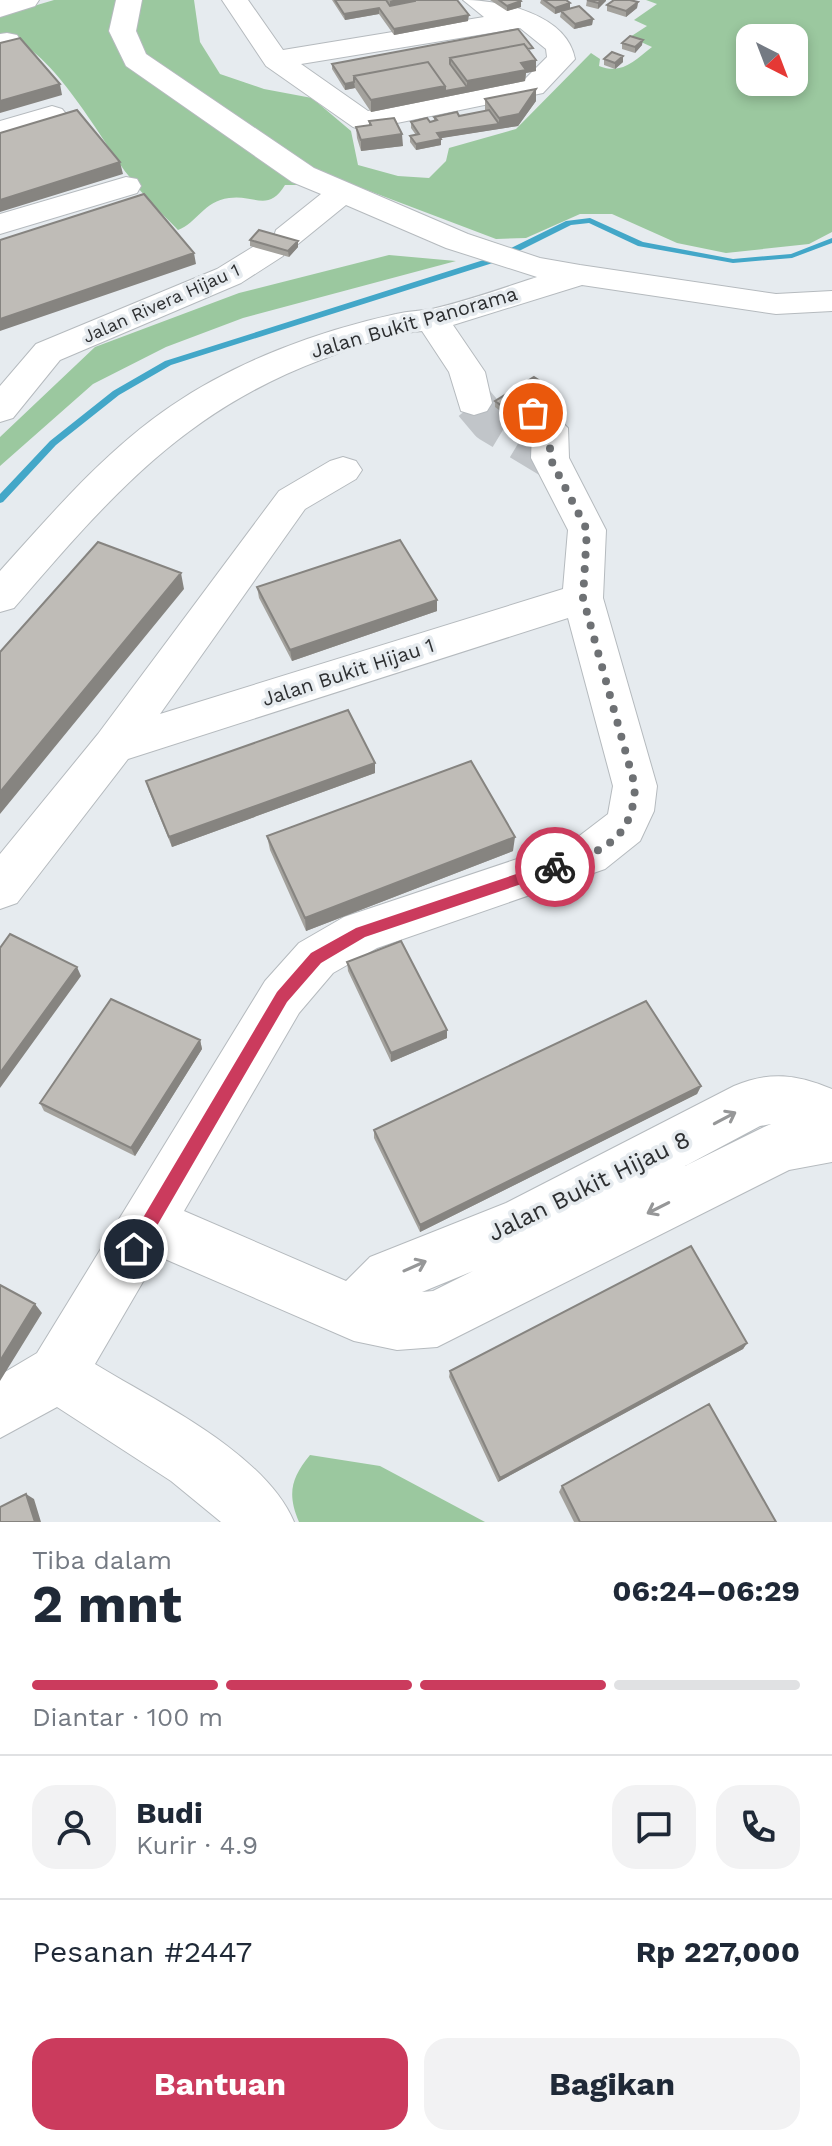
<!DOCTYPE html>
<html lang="id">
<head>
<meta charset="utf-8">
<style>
	body { margin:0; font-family:"Work Sans",sans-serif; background:#f2f2f3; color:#1f2937; height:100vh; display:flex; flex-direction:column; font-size:30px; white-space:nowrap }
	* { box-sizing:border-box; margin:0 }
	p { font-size:26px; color:#747a83 }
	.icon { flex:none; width:44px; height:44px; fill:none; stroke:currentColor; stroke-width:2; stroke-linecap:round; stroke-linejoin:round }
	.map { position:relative; height:1522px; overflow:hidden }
	.panel { display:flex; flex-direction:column; background:#fff; flex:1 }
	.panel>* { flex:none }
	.needle { width:52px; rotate:138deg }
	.controls { position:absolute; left:736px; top:24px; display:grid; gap:16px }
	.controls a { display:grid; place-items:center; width:72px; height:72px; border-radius:16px; background:#fff; box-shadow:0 4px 12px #0003; font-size:40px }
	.pin { position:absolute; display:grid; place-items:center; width:68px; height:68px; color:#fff; margin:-34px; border:4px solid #fff; border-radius:50%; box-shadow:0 2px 8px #0007 }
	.courier { position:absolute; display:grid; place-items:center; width:80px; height:80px; margin:-40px; border:6px solid #cb3b5d; border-radius:50%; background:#fff; color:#222; box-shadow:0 2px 10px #0007 }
	.summary em { font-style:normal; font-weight:700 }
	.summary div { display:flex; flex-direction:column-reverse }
	.summary { display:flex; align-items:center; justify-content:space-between; height:136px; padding:0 32px }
	h1 { font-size:52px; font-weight:700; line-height:60px }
	.bar { display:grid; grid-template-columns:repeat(4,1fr); gap:12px 8px; align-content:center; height:96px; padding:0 32px }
	.bar i { height:10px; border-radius:6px; background:#e0e1e3 }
	.bar .on { background:#cb3b5d }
	.bar p { grid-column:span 4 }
	.line { display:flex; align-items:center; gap:20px; padding:0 32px; border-top:2px solid #e0e1e3 }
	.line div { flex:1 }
	.round { display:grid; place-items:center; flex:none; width:84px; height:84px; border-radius:24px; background:#f2f2f3 }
	.cta { display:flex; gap:16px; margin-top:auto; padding:16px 32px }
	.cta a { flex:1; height:92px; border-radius:24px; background:#cb3b5d; color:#fff; font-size:32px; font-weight:700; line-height:92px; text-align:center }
	.cta a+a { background:#f2f2f3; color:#1f2937 }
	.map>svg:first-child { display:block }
	.green { fill:#9bc89f; fill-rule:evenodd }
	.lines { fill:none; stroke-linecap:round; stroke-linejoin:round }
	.stream { fill:#43a7c8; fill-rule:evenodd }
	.minor-tunnel { stroke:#c1c5c9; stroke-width:40; stroke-dasharray:40 20; stroke-linecap:butt }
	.minor-casing { stroke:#b5babe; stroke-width:2 }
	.minor { fill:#fff; fill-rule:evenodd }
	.wall { fill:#a4a29d }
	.shaded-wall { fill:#868480 }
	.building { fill:#bfbcb7; stroke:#868480; stroke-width:2 }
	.oneway { stroke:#969798 }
	.route { fill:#cb3b5d }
	.done { stroke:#6e7174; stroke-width:8; stroke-dasharray:0 14.4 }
	.labels { text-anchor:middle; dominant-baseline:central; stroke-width:7; stroke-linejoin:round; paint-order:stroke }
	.far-street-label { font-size:18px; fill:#2d2f31; stroke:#e6ebef }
	.street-label { font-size:20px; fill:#2d2f31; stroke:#e6ebef }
	.near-street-label { font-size:24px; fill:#2d2f31; stroke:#e6ebef }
</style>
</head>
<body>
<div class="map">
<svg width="832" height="1522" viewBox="0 0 832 1522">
	<rect width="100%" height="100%" fill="#e6ebef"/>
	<path class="green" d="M54 0H194L200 42 220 74 264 89 312 98 351 131 358 165 398 176 429 178 446 161 449 148 516 129 591 53 600 59 599 66C622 75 634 61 652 47L630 37 647 26 634 20 657 4 646 0H832V232L809 244 726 253 677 243 612 214H580L526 238 496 239 343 181 332 185H285C268 213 254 194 229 198 204 201 197 223 178 230 161 212 142 195 128 175 98 136 50 43 0 35V16ZM750 38H794V82H750Z
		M389 255 456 261 243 318 166 347 93 384 0 466V437L95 347 239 293Z
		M310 1455 380 1466 485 1522H299C287 1494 291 1478 310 1455Z"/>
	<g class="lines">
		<path class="stream" d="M590 218 643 242 733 259 791 254 832 238V243L792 258 733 263 638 246 589 223 571 225 499 261 171 365 119 395 56 445 3 502 0 503V494L50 441 113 391 165 361 493 257 566 221Z"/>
		<path class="minor-tunnel" d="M474 403 490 422 550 458"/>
		<g class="minor-casing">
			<path id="minor" d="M0 0H39L35 6 0 17Z
				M116 0H142L136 31 146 54 314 168 468 234 540 258 580 265 776 294 832 291V311L776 314 582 285 453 325 485 372 492 403 487 411 474 415 461 411 449 372 422 331C388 334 355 347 323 359 183 411 109 498 14 608L0 612V571C53 512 106 450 171 406 237 361 318 331 396 314 408 311 420 311 432 309 467 301 503 288 537 277L446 248 346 205 298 244 286 246 283 256 241 283 60 360 13 418 0 422V386L36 344 217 269 261 242 273 239 276 230 321 194 292 182 126 66 109 31Z
				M222 0H248L283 50 484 17 463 0C500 0 567 14 575 59L543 93 363 130 353 127 266 66ZM520 28 546 49 547 57 524 80 368 111 301 64Z
				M7 33 17 35 21 41 17 47 0 50V34Z
				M52 106 62 109 67 115 62 121 0 139V121Z
				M126 177 137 179 141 186 137 193 0 234V214Z
				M528 398 541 402 568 428 569 458 606 530 603 598 657 786 654 811 640 841 605 869 377 948 333 973 299 1013 184 1211 346 1281 370 1257 506 1203 734 1086C770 1071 796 1074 832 1089V1162L789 1170 437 1347 397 1350 354 1341 158 1256 95 1364C157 1402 265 1453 294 1522H221L171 1481 57 1407 0 1438V1375L37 1353 265 981 299 943 344 917 574 840 608 814 613 786 568 618 128 759 17 903 0 909V854L98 734 279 491 330 461 343 457 356 461 362 470 356 479 305 509 160 714 563 589 568 530 531 458 532 432 510 410 515 402ZM771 1124 764 1127 685 1166 760 1126ZM473 1271 433 1291 422 1292Z"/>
		</g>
		<use href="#minor" class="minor"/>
	</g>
	<path class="wall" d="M332 0H457L468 21 394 35 379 14 345 20Z
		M490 0H520L521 7 507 11Z
		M541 0H566L570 9 593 19 592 25 574 29 560 17 561 12 555 14 540 3Z
		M587 0H606L598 9 586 6Z
		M638 2 637 8 626 17 607 11V5Z
		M622 43 642 45 635 53 622 49Z
		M532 54 536 60V71L526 73 525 81 371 112 355 88 345 90 332 69V64L533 54Z
		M604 59 623 62 615 69 604 65Z
		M536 89V101L518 126 440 138 441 145 416 150 410 142V136L416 135 411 128V122H430L434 121V117L459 116 485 111V99Z
		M369 121 403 146 361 151 357 138 356 127 369 125Z
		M250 240 298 247 289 257 250 246Z
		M553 389 552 395 513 420 495 407V401Z
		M257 587 437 600V611L292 661 259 598Z
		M375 763V773L172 847 149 791 146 781Z
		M267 836 513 851 306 931 270 850Z
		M347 962 447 1030V1038L391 1062 348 971Z
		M200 1040 202 1049 135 1156 44 1111 40 1103Z
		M701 1086 697 1094 420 1232 374 1138V1130Z
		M747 1343 743 1349 498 1482 449 1377 450 1371Z
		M562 1486 776 1522H574L559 1492Z"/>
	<path class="shaded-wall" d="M393 0H415V7L390 12V1Z
		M602 0H606V1L598 9V3Z
		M521 1V7L507 11V6Z
		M638 2 637 8 626 17V11Z
		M570 3V9L555 14V8Z
		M379 8V14L345 20 344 14Z
		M469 15 468 21 394 35V29Z
		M593 19 592 25 574 29 575 24Z
		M643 40 642 45 635 53V47Z
		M623 56V62L615 69V63Z
		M536 60V71L526 73 525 81 371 112V100L445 86 467 87V81L521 63Z
		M354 82 355 88 345 90V84Z
		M60 84 62 95 0 113V101Z
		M536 89V101L518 126 436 139 437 133 499 124V118Z
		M402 134 403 146 361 151V140Z
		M441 139V145L416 150V144Z
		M120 162 123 174 0 212V200Z
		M298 241V247L289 257 288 251Z
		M194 253 196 264 0 331V319Z
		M553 389 552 395 513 420V414Z
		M181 573 184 589 0 814V792Z
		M437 600V611L292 661 290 650Z
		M375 763V773L172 847 169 837Z
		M515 837 513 851 306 931 305 918Z
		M77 967 81 976 0 1088V1073Z
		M447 1030V1038L391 1062V1053Z
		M200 1040 202 1049 135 1156 131 1148Z
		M701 1086 697 1094 420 1232V1225Z
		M35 1304 42 1313 0 1381V1361Z
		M747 1343 743 1349 498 1482 500 1478Z
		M26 1494 34 1499 41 1522H35Z"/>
	<path class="building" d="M335 0H386L390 6 415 1V0H457L469 15 394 29 379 8 344 14Z
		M499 0H520L521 1 507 6Z
		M544 0H566L570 3 555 8Z
		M587 0H602L598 3Z
		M614 0H630L638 2 626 11 607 5Z
		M579 6 593 19 575 24 561 11Z
		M518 29 533 48 528 49 524 44 450 58V64L467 87 445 91V86L428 62 354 76V82L345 84 332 64Z
		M630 36 643 40 635 47 622 43Z
		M20 38 60 84 0 101V43Z
		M524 44 536 60 521 63 526 70 467 81 450 58Z
		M612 52 623 56 615 63 604 59Z
		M428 62 445 86 371 100 354 76Z
		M536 89 519 114 499 118 485 99Z
		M77 110 120 162 0 200V133Z
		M489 110 499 124 437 133 441 139 416 144 410 136 419 134 411 122 427 118 430 122 437 120 434 117 457 112 459 116Z
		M394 118 402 134 361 140 356 127 371 125 369 121Z
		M144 194 194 253 0 319V240Z
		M259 230 298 241 288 251 250 240Z
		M534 377 553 389 513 414 495 401Z
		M400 540 437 600 290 650 257 587Z
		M98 542 181 573 0 792V652Z
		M348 710 375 763 169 837 146 781Z
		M471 761 515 837 305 918 267 836Z
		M10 934 77 967 0 1073V948Z
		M401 941 447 1030 391 1053 347 962Z
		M111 999 200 1040 131 1148 40 1103Z
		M646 1001 701 1086 420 1225 374 1130Z
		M691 1246 747 1343 500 1478 450 1371Z
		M0 1285 35 1304 0 1361Z
		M709 1404 776 1522H580L562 1486Z
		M26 1494 35 1522H0V1507Z"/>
	<defs><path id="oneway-shaft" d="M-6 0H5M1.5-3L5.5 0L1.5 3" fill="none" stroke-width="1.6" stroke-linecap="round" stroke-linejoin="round" transform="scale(2)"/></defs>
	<g class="oneway">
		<use href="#oneway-shaft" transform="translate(725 1118) rotate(-28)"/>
		<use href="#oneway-shaft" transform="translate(658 1208) rotate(153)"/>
		<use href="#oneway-shaft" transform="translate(415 1266) rotate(-24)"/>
	</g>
	<path class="route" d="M555 861 562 867 560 871 365 937 321 963 287 1002 140 1255H128V1243L277 992 311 953 356 928Z"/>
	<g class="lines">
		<path class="done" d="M533 413 550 428V458L587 530 583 598 635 786C633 841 602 851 555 867"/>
	</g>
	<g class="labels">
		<g class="far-street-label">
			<text transform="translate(161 303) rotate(-24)">Jalan Rivera Hijau 1</text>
		</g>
		<g class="street-label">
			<text transform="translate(414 322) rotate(-16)">Jalan Bukit Panorama</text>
			<text transform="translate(348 672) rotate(-18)">Jalan Bukit Hijau 1</text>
		</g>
		<g class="near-street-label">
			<text transform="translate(589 1186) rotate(-26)">Jalan Bukit Hijau 8</text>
		</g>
	</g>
</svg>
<div class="controls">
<a><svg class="needle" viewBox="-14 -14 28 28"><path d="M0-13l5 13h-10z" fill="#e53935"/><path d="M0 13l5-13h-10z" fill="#747a83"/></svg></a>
</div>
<div class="pin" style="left:533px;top:413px;background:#ea580c"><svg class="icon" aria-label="bag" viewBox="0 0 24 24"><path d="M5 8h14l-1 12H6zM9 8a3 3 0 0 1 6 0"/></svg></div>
<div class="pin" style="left:134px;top:1249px;background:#1f2937"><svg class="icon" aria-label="home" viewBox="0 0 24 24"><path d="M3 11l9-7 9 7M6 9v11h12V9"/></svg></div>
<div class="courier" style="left:555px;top:867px"><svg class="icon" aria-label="bike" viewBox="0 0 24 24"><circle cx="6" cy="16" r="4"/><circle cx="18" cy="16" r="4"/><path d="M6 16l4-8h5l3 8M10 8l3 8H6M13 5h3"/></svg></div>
</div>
<section class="panel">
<div class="summary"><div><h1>2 mnt</h1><p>Tiba dalam</p></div><em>06:24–06:29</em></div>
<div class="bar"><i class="on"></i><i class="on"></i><i class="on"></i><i></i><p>Diantar · 100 m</p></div>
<div class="line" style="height:144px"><a class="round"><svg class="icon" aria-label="person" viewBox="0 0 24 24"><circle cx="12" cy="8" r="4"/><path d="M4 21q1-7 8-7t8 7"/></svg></a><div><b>Budi</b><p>Kurir · 4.9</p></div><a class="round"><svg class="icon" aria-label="chat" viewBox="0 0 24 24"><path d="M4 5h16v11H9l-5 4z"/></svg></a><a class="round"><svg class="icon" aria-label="phone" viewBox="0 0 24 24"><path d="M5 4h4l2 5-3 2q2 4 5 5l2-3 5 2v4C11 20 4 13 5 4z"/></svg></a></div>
<div class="line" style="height:104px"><div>Pesanan #2447</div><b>Rp 227,000</b></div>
<div class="cta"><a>Bantuan</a><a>Bagikan</a></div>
</section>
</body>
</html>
